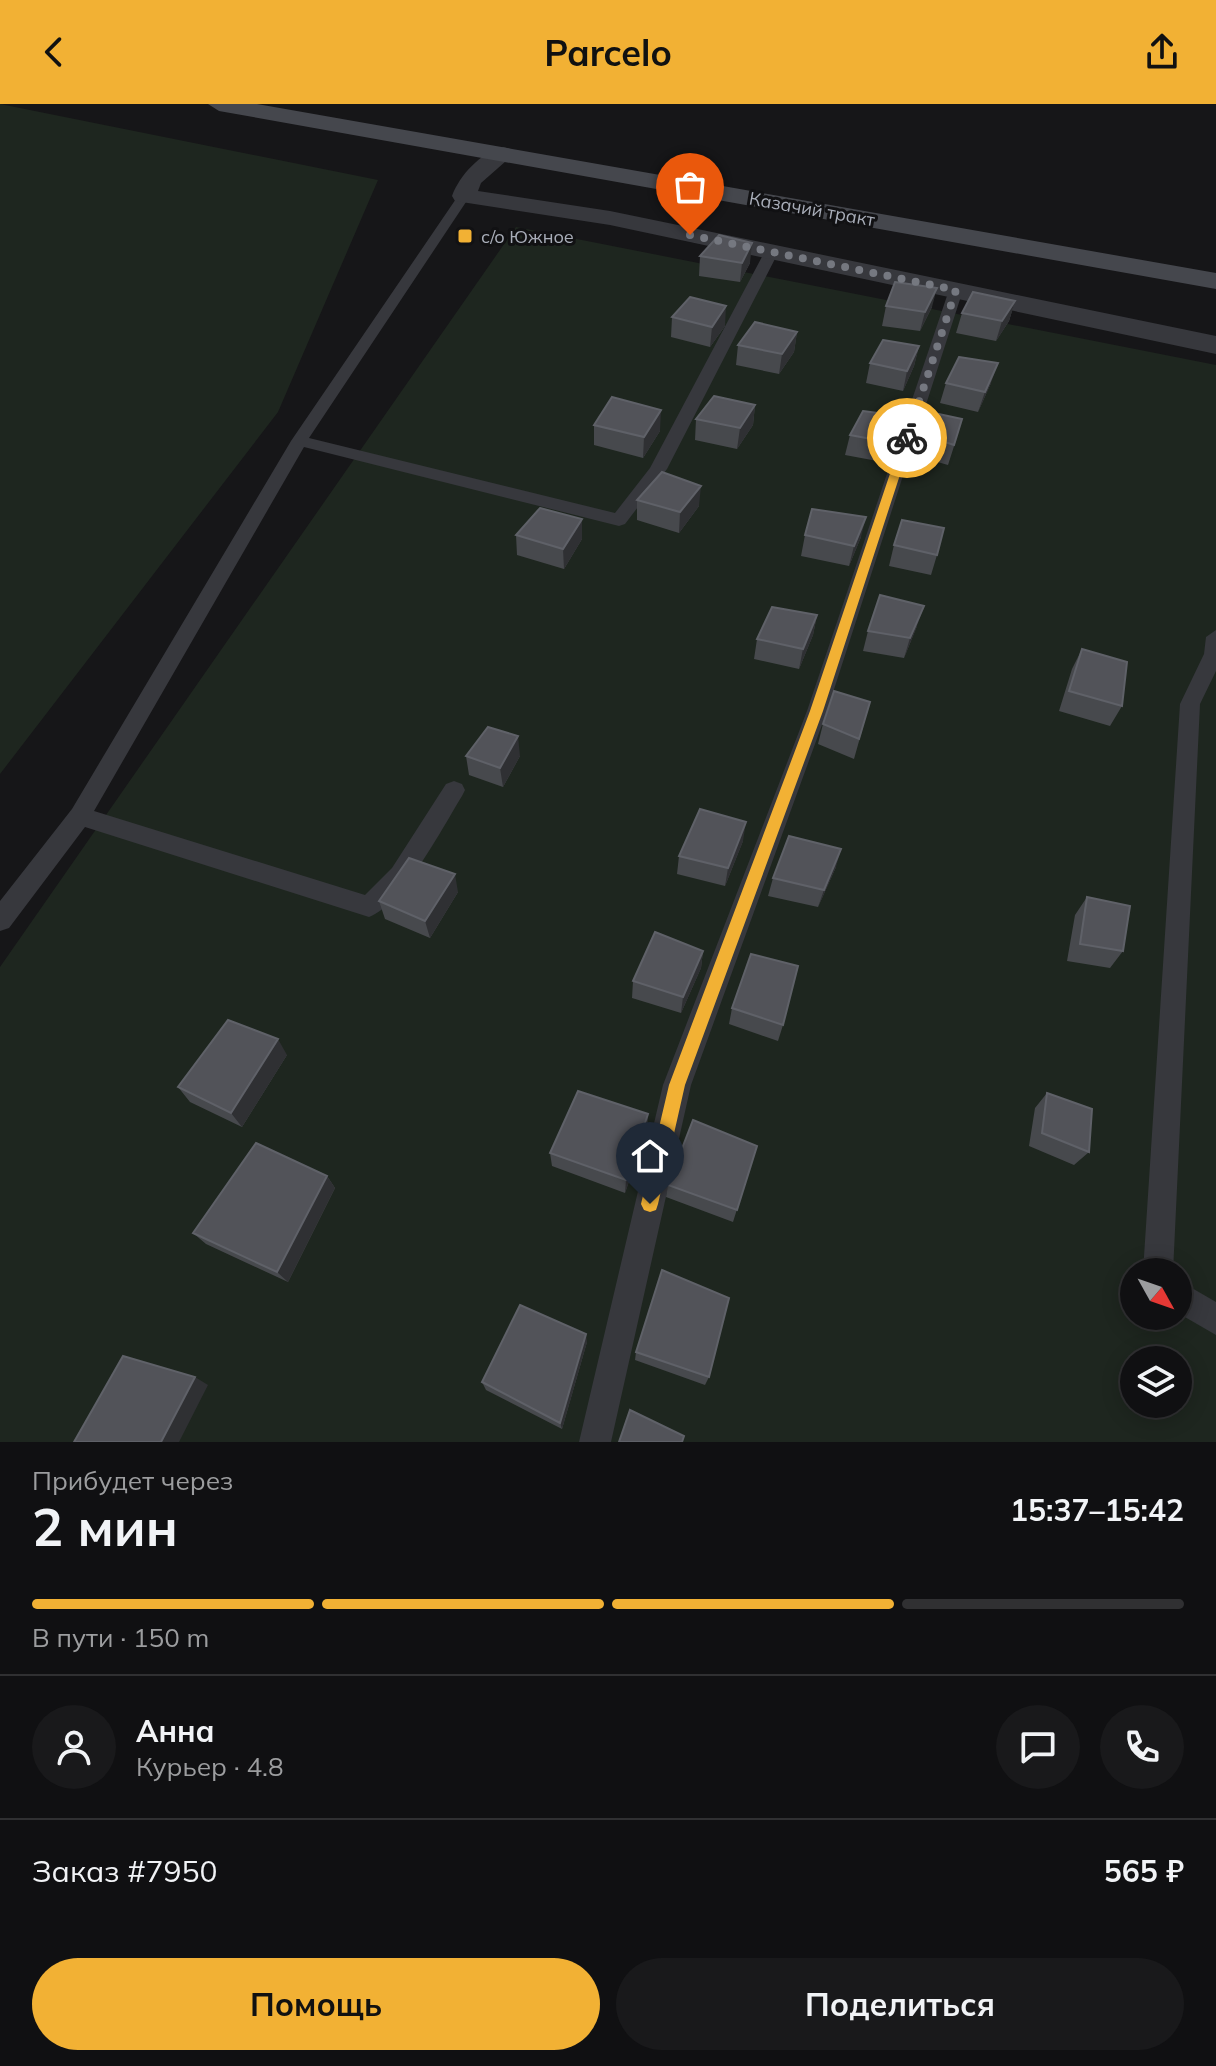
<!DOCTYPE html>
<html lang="ru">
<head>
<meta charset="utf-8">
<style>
	body { margin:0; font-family:Mulish,sans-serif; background:#19191b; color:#f1f3f6; height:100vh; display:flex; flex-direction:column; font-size:30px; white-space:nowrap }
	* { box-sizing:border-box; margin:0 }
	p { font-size:26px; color:#9c9d9f }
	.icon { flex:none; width:44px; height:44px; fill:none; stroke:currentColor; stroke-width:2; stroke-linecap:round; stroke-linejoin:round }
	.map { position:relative; height:1338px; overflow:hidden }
	.panel { display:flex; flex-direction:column; background:#101012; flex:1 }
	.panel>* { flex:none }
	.needle { width:52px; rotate:130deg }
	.controls { position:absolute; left:1120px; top:1154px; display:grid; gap:16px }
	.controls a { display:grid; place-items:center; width:72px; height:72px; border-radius:50%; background:#101012; box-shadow:0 4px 20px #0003,0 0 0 2px #303032; font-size:40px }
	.pin { position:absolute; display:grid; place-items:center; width:68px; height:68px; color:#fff; margin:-82px -34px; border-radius:50% 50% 50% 0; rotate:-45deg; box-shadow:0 0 8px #0007 }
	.pin .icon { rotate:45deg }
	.courier { position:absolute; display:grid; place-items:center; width:80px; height:80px; margin:-40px; border:6px solid #f2b134; border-radius:50%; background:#fff; color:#222; box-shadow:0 2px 10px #0007 }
	.overview em { font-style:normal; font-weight:700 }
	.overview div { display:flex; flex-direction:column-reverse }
	.overview { display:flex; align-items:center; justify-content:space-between; height:136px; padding:0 32px }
	h1 { font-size:52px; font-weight:700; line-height:60px }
	.bar { display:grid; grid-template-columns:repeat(4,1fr); gap:12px 8px; align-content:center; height:96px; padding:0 32px }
	.bar i { height:10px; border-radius:6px; background:#303032 }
	.bar .selected { background:#f2b134 }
	.bar p { grid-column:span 4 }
	.line { display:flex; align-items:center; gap:20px; padding:0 32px; border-top:2px solid #303032 }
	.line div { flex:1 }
	.round { display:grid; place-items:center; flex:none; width:84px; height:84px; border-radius:42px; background:#19191b }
	.cta { display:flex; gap:16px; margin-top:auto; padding:16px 32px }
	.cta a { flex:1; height:92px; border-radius:48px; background:#f2b134; color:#111; font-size:32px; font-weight:700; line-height:92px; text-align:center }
	.cta a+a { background:#19191b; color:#f1f3f6 }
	header { display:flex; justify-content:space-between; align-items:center; height:104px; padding:0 32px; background:#f2b134; color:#111; font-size:36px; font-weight:700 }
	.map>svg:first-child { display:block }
	.green { fill:#1e261f; fill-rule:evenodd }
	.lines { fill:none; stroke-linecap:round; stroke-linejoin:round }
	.lane { fill:#37383d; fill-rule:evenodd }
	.street { fill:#37383d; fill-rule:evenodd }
	.secondary { fill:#45474d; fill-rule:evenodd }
	.wall { fill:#47494d }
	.shaded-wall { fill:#2f3033 }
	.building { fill:#525359; stroke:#5f6168; stroke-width:2 }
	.route { fill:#f2b134 }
	.done { stroke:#757880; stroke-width:8; stroke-dasharray:0 14.4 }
	.poi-dot { fill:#f2b134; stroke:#111113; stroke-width:3 }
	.labels { text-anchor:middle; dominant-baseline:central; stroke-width:6; stroke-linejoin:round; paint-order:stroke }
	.far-street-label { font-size:18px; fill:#a8adb8; stroke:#111113 }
	.far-poi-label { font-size:18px; fill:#a8adb8; stroke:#111113; text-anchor:start }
</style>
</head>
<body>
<header><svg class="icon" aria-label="back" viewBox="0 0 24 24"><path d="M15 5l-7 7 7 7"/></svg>Parcelo<svg class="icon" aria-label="share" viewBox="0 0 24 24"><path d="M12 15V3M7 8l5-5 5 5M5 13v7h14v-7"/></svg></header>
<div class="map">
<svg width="1216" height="1338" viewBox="0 0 1216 1338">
	<rect width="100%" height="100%" fill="#161618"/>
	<path class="green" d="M0 0 378 76 278 308 0 670Z
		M516 123 1216 261V1338H0V863ZM1134 1168H1178V1212H1134ZM1134 1256H1178V1300H1134Z"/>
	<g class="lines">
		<path class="lane" d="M460 89 470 92 309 334 615 409 650 364 764 149 771 145 778 149 667 365 625 420 619 422 304 343 94 707 365 791 392 764 446 680 454 677 462 680 465 686 462 692C443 723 402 801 369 813L85 723 9 824 0 827V797L72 705 291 337Z
			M956 182 963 186 827 607 691 981 611 1338H579L663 981 807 607 949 186Z
			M1216 526V567L1200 600 1173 1168H1143L1180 600 1204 550 1206 533Z
			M1178 1176 1216 1198V1231L1178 1209Z"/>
		<path class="street" d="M503 43 511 45 514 50 481 79 478 87 610 107 1216 232V250L610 121 455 97 452 92C460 71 480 49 503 43Z"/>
		<path class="secondary" d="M208 0H257L1216 169V185L219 7Z"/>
	</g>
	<path class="wall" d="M700 152 750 159 740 178 699 172Z
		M1015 197 1009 217 996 237 956 229 962 209Z
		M886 202 932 203 920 227 882 222Z
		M672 213 725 222 710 243 671 233Z
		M797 228 794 248 779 270 736 261 738 241Z
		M919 242 914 262 903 287 866 279 870 259Z
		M946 279H991L978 308 940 299Z
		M755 301 753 321 737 345 695 336 696 315Z
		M901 312 888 359 845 351 850 331Z
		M594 321 660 327 643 354 594 341Z
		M926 332 956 336 948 361 920 353Z
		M637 396 699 402 679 429 637 416Z
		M582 415V435L564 465 517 451 516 431Z
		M805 431 861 433 849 462 801 452Z
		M894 441 937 451 931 471 889 462Z
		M817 511 813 531 799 565 754 555 757 535Z
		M917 522 904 554 863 547 868 527Z
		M1082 545 1122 602 1110 622 1059 607 1072 565Z
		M870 598 854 655 818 640 823 620Z
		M466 652H520L503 683 469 671Z
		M743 737 725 782 677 770 679 752Z
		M836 763 818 803 768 792 773 774Z
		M458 788 430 834 385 815 379 797Z
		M1087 793 1123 847 1110 864 1067 857 1075 811Z
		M703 847 701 864 681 909 632 894 633 877Z
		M732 904 783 921 778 937 729 920Z
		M287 951 242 1023 190 998 178 983Z
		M1047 989 1089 1048 1074 1061 1029 1042 1035 1004Z
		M648 1010 647 1024 625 1089 552 1062 550 1049Z
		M757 1042 733 1118 666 1093 668 1081Z
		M327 1072 335 1084 288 1178 206 1140 193 1129Z
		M587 1238 562 1325 486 1286 482 1278Z
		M636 1248 709 1273 705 1281 635 1256Z"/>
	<path class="shaded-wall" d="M752 139 750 159 740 178 742 159Z
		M937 184 932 203 920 227 925 208Z
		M1015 197 1009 217 996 237 1002 217Z
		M726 202 725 222 710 243 712 223Z
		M797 228 794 248 779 270 782 250Z
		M919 242 914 262 903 287 907 267Z
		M998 259 991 279 978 308 985 288Z
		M755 301 753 321 737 345 740 324Z
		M661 306 660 327 643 354 644 333Z
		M901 312 896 333 888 359 893 339Z
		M701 382 699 402 679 429 680 408Z
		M866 413 861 433 849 462 854 442Z
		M582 415V435L564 465 563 445Z
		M924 502 917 522 904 554 910 534Z
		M817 511 813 531 799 565 803 545Z
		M518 632 520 652 503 683 500 664Z
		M746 718 743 737 725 782 728 764Z
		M841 745 836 763 818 803 824 786Z
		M455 770 458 788 430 834 425 817Z
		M703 847 701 864 681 909 683 893Z
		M278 935 287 951 242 1023 231 1009Z
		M648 1010 647 1024 625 1089 626 1076Z
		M327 1072 335 1084 288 1178 277 1168Z
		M586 1230 587 1238 562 1325 560 1319Z
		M195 1273 208 1281 179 1338H161Z"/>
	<path class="building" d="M719 131 752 139 742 159 700 152Z
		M895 178 937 184 925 208 886 202Z
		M973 188 1015 197 1002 217 962 209Z
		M690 193 726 202 712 223 672 213Z
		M755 218 797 228 782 250 738 241Z
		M883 236 919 242 907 267 870 259Z
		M959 253 998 259 985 288 946 279Z
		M714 292 755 301 740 324 696 315Z
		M612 293 661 306 644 333 594 321Z
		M863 307 901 312 893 339 850 331Z
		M934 309 962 315 954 341 926 332Z
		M662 368 701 382 680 408 637 396Z
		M540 404 582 415 563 445 516 431Z
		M812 405 866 413 854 442 805 431Z
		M902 416 944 424 937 451 894 441Z
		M880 491 924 502 910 534 868 527Z
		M772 503 817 511 803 545 757 535Z
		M1082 545 1127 558 1122 602 1069 587Z
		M834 587 870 598 859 635 823 620Z
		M488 623 518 632 500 664 466 652Z
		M700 705 746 718 728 764 679 752Z
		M789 732 841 745 824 786 773 774Z
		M409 754 455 770 425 817 379 797Z
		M1087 793 1130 802 1123 847 1080 840Z
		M655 828 703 847 683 893 633 877Z
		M751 850 798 862 783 921 732 904Z
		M228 916 278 935 231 1009 178 983Z
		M578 987 648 1010 626 1076 550 1049Z
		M1047 989 1092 1005 1089 1048 1042 1029Z
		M693 1016 757 1042 737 1106 668 1081Z
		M256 1039 327 1072 277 1168 193 1129Z
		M662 1166 729 1194 709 1273 636 1248Z
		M520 1201 586 1230 560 1319 482 1278Z
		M123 1252 195 1273 161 1338H74Z
		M630 1306 684 1332 682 1338H619Z"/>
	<path class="route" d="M907 331 912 334 823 607 685 981 658 1100 656 1106 650 1108 644 1106 641 1100 669 981 810 607 902 334Z"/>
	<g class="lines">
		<path class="done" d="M690 131 956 186 907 334"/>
	</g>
	<rect class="poi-dot" x="457" y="124" width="16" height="16" rx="4"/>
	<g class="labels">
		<g class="far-street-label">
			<text transform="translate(812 105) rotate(10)">Казачий тракт</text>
		</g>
		<g class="far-poi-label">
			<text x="481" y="132">с/о Южное</text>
		</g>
	</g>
</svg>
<div class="controls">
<a><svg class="needle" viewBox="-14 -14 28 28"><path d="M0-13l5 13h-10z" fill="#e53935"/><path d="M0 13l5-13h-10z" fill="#9c9d9f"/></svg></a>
<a><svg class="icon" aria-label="layers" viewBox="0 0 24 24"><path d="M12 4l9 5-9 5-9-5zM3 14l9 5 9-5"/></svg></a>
</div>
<div class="pin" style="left:690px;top:131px;background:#ea580c"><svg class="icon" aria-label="bag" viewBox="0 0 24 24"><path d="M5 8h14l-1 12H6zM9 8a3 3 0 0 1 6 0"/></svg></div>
<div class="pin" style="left:650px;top:1100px;background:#1f2937"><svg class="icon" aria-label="home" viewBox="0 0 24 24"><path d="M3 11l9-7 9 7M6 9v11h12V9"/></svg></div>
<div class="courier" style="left:907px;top:334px"><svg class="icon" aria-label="bike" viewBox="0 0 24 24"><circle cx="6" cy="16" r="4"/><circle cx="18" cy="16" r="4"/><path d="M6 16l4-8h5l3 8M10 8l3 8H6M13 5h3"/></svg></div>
</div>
<section class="panel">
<div class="overview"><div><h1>2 мин</h1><p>Прибудет через</p></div><em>15:37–15:42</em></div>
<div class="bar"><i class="selected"></i><i class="selected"></i><i class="selected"></i><i></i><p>В пути · 150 m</p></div>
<div class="line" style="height:144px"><a class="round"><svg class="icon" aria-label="person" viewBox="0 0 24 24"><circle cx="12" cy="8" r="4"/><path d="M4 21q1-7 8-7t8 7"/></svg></a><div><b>Анна</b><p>Курьер · 4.8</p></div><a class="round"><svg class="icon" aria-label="chat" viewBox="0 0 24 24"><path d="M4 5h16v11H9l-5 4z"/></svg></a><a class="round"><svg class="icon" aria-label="phone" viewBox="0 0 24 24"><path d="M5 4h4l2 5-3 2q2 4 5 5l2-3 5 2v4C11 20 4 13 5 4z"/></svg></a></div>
<div class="line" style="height:104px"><div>Заказ #7950</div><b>565 ₽</b></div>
<div class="cta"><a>Помощь</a><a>Поделиться</a></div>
</section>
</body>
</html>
